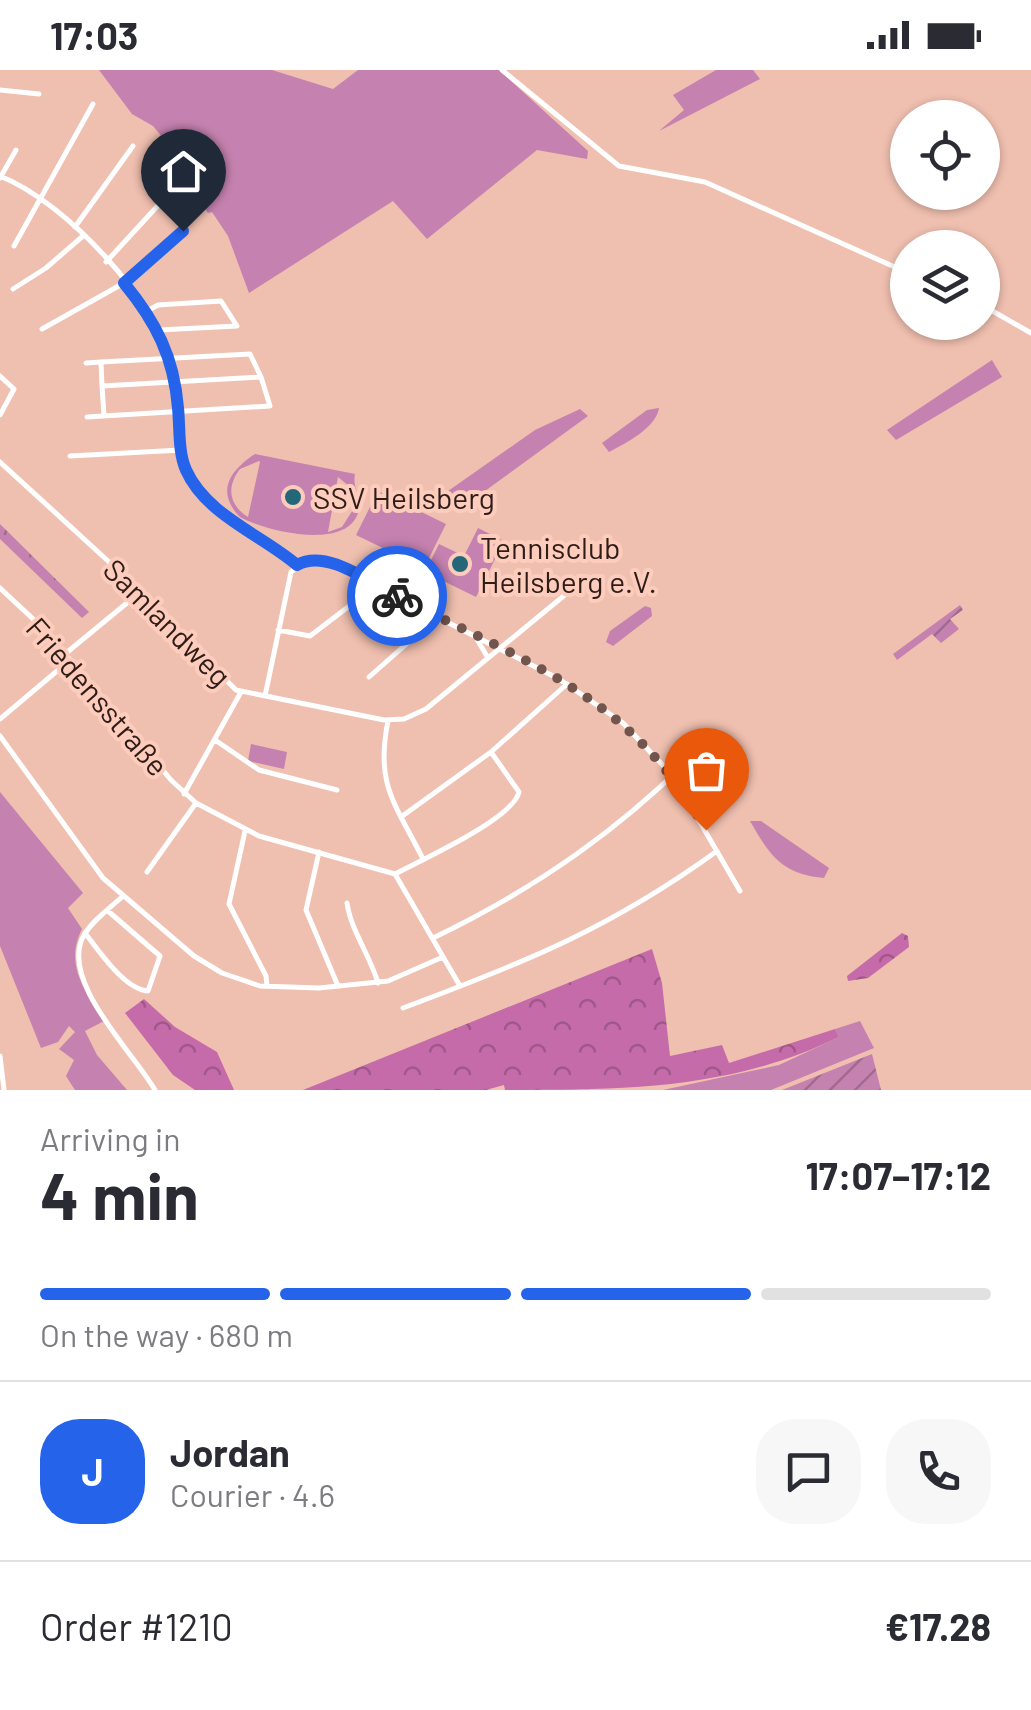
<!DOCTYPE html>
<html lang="en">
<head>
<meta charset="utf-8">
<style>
	body { margin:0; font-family:Barlow,sans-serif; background:#f7f7f7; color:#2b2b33; height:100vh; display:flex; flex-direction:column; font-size:38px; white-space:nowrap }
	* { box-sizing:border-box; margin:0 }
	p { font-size:32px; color:#7c7c81 }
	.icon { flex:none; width:55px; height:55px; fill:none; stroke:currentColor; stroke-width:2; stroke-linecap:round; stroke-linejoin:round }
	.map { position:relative; height:1020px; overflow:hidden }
	.side { display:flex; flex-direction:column; background:#fff; flex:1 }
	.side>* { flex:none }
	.controls { position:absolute; left:890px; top:30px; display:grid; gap:20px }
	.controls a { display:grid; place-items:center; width:110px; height:110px; border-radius:50%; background:#fff; box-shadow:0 2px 8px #0004; font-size:50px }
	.pin { position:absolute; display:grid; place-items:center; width:85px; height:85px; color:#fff; margin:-102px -42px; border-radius:50% 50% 50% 0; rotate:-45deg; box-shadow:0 0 10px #0007 }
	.pin .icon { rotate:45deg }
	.courier { position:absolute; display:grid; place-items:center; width:100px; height:100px; margin:-50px; border:8px solid #2563eb; border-radius:50%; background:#fff; color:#222; box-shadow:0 2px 12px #0007 }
	.summary em { font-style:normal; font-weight:700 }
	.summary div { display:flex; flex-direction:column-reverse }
	.summary { display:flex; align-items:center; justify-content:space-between; height:170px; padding:0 40px }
	h1 { font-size:65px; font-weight:700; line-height:75px }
	.bar { display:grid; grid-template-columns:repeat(4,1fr); gap:15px 10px; align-content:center; height:120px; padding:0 40px }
	.bar i { height:12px; border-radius:8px; background:#e1e1e2 }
	.bar .selected { background:#2563eb }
	.bar p { grid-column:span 4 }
	.line { display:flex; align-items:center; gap:25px; padding:0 40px; border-top:2px solid #e1e1e2 }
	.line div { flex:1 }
	.round { display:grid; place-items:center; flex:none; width:105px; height:105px; border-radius:40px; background:#f7f7f7 }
	.status { display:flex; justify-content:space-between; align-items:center; height:70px; padding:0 50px; background:#fff; direction:ltr }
	.status svg { height:28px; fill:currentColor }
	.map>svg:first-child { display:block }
	.grass { fill:#c582b0; fill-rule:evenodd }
	.forest { fill:url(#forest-crowns) }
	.park { fill:url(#park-crowns) }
	.garden { fill:url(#garden-furrows) }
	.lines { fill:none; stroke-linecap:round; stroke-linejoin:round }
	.minor { stroke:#fff; stroke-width:5 }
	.done { stroke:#72554c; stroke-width:10; stroke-dasharray:0 18 }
	.route { stroke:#2563eb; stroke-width:12 }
	.poi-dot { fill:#246779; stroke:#fdccbc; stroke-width:4 }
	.labels { text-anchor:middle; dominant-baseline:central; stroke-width:8; stroke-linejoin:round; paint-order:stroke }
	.poi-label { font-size:30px; fill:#2e1c17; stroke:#fdccbc; text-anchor:start }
	.street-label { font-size:30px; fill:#2e1c17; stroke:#fdccbc }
</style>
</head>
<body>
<div class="status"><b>17:03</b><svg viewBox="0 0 49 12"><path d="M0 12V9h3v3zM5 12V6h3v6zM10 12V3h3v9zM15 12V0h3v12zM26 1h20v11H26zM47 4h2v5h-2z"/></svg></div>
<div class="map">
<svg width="1031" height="1020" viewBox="0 0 1031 1020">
	<defs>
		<pattern id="forest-crowns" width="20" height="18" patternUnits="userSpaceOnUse" patternTransform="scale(2.5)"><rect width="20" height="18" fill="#c56baa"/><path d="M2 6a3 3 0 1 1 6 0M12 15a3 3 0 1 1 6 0" fill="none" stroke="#a05789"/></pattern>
		<pattern id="park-crowns" width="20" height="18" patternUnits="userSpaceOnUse" patternTransform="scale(2.5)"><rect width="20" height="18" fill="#c582b0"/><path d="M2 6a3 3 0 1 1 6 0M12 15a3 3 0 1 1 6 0" fill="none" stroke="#a06a8e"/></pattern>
		<pattern id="garden-furrows" width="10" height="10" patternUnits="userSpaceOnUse" patternTransform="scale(2.5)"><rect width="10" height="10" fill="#c582b0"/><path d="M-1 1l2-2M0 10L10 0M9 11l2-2" fill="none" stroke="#a06a8e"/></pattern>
	</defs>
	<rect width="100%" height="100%" fill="#efbfaf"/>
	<path class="grass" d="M99 0H272L333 19 358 0H499L588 81 587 89 537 80 427 169 393 131 249 223 228 166 212 142 208 143 178 103 163 68 153 56 132 44Z
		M716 0H753L760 9 659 61 684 40 673 25Z
		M992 290 1002 307 896 370 887 360Z
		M659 338C656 358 626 373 609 382L602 373 647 340Z
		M580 339 588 346 459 440 431 433 535 360Z
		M255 384 355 404C352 418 362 428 358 443 346 481 265 461 240 447 214 421 232 399 255 384ZM259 391 260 392 248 447C229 435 226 417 240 399ZM338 407 350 417 354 438 342 457 328 462Z
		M378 421 446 454 424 498 356 465Z
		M478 458 504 471 476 527 425 502 439 474 464 486Z
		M645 536 651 538 652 546 613 576 606 572 610 561Z
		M251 674 287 682 284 699 248 691Z
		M0 722 83 823 68 838 82 859C64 895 85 920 104 951L85 961 97 985 127 1020H75L66 1006 74 990 59 979 75 962 69 956 58 972 41 978 0 876Z
		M750 751H761L829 798 824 808C782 804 770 786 750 751Z
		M860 951 874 978 771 1020H663L779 995 839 967 835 959Z"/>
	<path class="forest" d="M902 863 908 866 909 877 868 908 848 911 847 906Z
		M652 879 662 913 670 986 722 975 729 993 835 959 839 967C730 1020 625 1020 505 1020L504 1015 486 1020H303Z
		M144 929 175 957 217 982 234 1020H195L173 1005 125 943Z"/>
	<path class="park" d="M0 454 89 542 82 548 0 469Z"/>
	<path class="garden" d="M960 535 963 540 950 549 959 559 941 573 932 564 897 590 893 584Z
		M872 984 881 1020H782Z"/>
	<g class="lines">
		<path class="minor" d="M502 0 619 96 705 112 908 203
			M0 20 39 24
			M0 106C66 132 159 232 174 302 180 333 173 373 187 401 209 446 261 464 297 495
			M0 108 16 80
			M75 157 133 76
			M14 176 93 34
			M106 192 163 130
			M13 219 46 198 83 166
			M982 235 1031 263
			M147 241 158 235 221 231 237 256 159 260
			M42 259 124 213 183 161
			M86 293 101 292
			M0 306 14 319 0 345
			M102 316 101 292 250 284 261 307 102 316 104 346
			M87 347 270 336 261 307
			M70 386 181 380
			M0 392 108 491 236 620 384 650 404 649 426 639 566 524
			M0 518 46 561 171 710 196 733 259 766 395 804 460 916
			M278 560 310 566 348 537
			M475 566 488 588
			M65 584 139 523
			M369 607 437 547
			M265 626 291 502 306 490 329 492 559 609 623 653 673 706 740 821
			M0 649 70 590
			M388 651C375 715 395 733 423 789
			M0 666 103 808 194 886 222 903 260 916 319 918 388 911 443 887
			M215 670 259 700 337 720
			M184 724 241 622
			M401 747 491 682 567 614
			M245 761 229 834 266 906 267 916
			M319 782 306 840 338 916
			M147 802 196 733
			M395 804C421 790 513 749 519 722L491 682
			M123 826C110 838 93 850 84 865 58 910 134 983 155 1020
			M347 833C351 861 370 885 378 913
			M85 863C100 882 124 919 148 921L160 886 108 841
			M433 868C537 818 626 756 706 672
			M403 938C524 893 611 858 717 781
			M0 986 4 1020"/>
	</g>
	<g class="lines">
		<path class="done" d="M397 526C527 593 631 625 706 760"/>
		<path class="route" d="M183 161 124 213C156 252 174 287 178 338 180 358 178 382 186 400 206 445 262 465 297 495 327 478 370 513 397 526"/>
	</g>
	<g class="poi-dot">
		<circle cx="293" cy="427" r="10"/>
		<circle cx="460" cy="494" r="10"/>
	</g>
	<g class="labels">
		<g class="poi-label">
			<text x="313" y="427">SSV Heilsberg</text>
			<text x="480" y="477">Tennisclub<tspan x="480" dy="34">Heilsberg e.V.</tspan></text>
		</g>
		<g class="street-label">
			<text transform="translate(168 552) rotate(45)">Samlandweg</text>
			<text transform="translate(98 626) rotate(49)">Friedensstraße</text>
		</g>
	</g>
</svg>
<div class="controls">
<a><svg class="icon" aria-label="locate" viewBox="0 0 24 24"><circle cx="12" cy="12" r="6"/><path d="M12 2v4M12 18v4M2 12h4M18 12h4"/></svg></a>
<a><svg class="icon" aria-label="layers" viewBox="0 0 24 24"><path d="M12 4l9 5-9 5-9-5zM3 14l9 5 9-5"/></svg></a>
</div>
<div class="pin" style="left:706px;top:760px;background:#ea580c"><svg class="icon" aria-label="bag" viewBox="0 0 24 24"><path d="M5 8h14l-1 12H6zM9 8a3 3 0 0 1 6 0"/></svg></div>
<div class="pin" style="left:183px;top:161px;background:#1f2937"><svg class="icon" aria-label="home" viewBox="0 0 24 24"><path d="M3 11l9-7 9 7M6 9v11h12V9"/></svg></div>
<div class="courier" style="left:397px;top:526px"><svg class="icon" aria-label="bike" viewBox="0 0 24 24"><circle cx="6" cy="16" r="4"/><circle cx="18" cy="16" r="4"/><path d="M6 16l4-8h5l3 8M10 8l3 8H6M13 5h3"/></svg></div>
</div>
<section class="side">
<div class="summary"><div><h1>4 min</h1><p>Arriving in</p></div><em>17:07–17:12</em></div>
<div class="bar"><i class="selected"></i><i class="selected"></i><i class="selected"></i><i></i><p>On the way · 680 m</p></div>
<div class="line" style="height:180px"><b class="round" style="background:#2563eb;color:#fff">J</b><div><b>Jordan</b><p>Courier · 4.6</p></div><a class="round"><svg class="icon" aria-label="chat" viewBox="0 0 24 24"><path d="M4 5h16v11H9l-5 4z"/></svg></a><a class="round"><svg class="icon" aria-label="phone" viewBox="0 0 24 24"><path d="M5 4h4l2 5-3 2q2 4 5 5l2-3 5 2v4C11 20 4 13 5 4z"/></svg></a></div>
<div class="line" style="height:130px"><div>Order #1210</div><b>€17.28</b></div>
</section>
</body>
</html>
